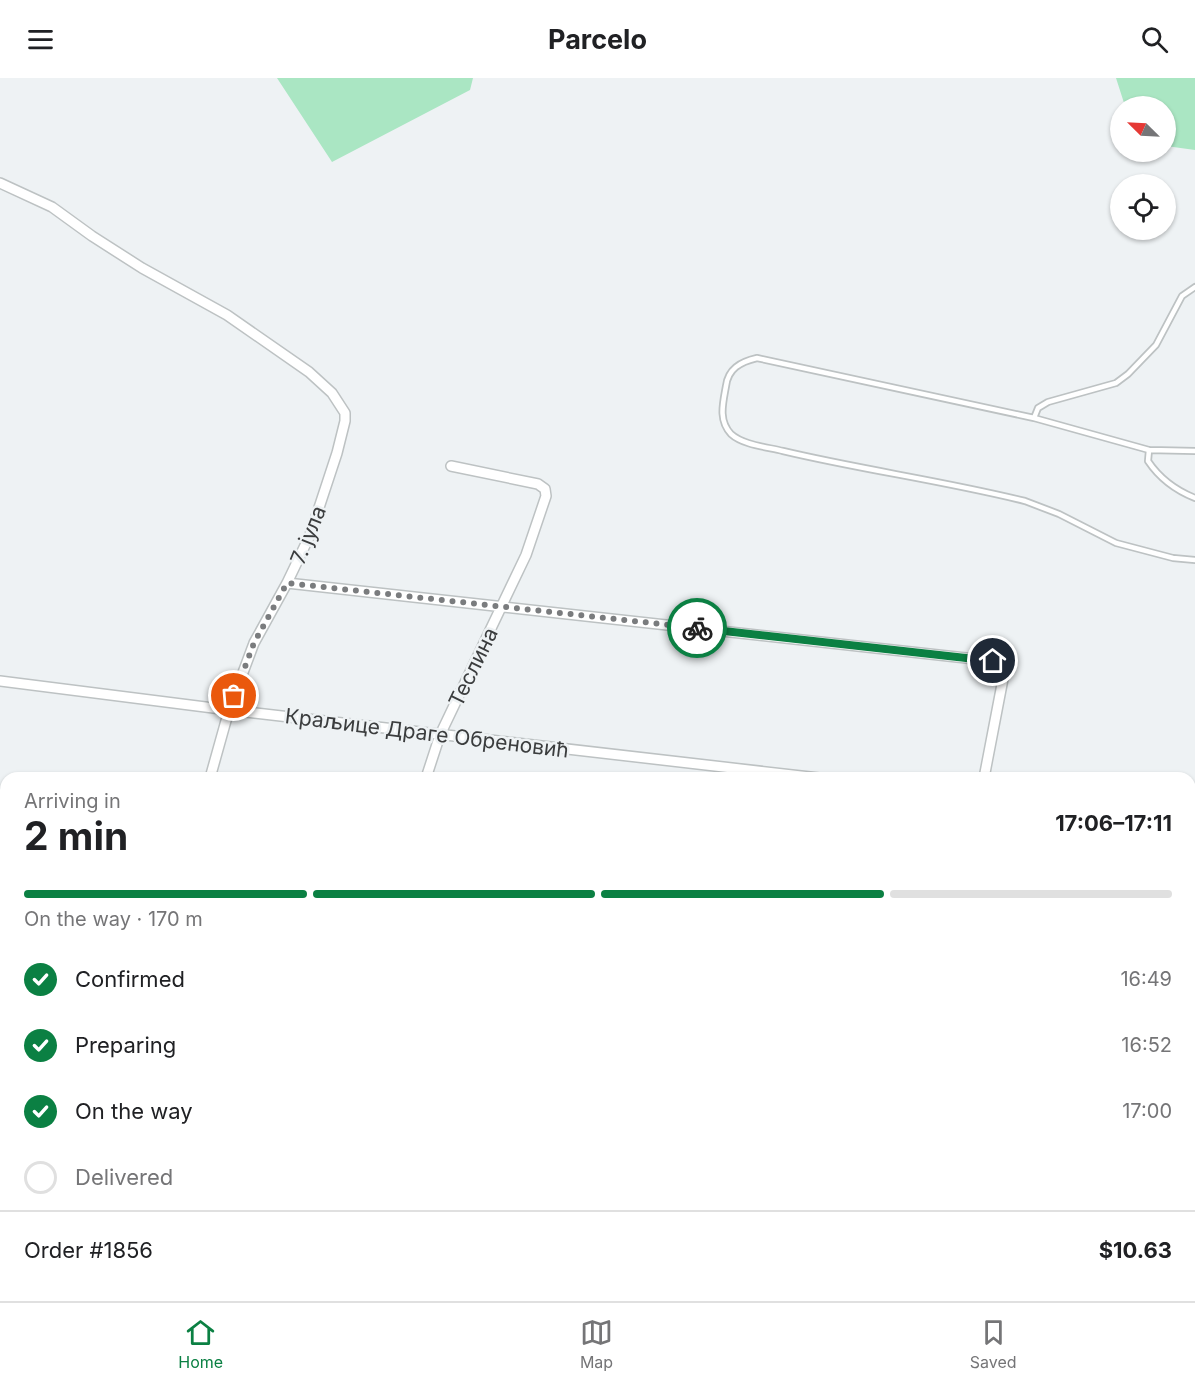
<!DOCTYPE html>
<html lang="en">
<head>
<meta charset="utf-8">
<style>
	body { margin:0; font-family:Inter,sans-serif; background:#f2f2f2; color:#202124; height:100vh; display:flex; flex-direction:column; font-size:22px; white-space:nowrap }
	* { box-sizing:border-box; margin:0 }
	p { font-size:20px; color:#757577 }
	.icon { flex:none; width:33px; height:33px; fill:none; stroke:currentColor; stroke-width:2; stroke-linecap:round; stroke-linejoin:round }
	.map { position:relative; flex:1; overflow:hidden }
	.side { position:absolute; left:0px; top:694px; width:1196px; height:530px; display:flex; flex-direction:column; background:#fff; border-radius:18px 18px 0 0; box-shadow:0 2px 4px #0004 }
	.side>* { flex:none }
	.needle { width:39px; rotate:294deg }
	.buttons { position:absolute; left:1110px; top:18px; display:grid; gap:12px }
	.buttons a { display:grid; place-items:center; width:66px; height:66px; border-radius:50%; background:#fff; box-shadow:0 2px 4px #0004; font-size:30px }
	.pin { position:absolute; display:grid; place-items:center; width:51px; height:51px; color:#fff; margin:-26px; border:3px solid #fff; border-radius:50%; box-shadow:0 2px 6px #0007 }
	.courier { position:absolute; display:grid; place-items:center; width:60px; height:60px; margin:-30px; border:4px solid #0b8043; border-radius:50%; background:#fff; color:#222; box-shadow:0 2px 8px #0007 }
	.overview em { font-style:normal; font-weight:700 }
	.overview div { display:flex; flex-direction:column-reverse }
	.overview { display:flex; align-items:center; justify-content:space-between; height:102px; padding:0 24px }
	h1 { font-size:39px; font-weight:700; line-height:45px }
	.bar { display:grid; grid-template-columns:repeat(4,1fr); gap:9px 6px; align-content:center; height:72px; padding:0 24px }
	.bar i { height:8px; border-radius:4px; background:#e0e0e0 }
	.bar .active { background:#0b8043 }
	.bar p { grid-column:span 4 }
	.line { display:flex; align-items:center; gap:15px; padding:0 24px; border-top:2px solid #e0e0e0 }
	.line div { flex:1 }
	ol { padding:0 24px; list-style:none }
	li { display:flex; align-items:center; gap:18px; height:66px }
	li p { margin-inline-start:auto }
	li .icon { padding:6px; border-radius:50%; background:#0b8043; color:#fff; stroke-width:4 }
	li:last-child { color:#757577 }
	li i { width:33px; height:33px; border:3px solid #e0e0e0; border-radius:50% }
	header { display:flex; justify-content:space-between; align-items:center; height:78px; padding:0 24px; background:#fff; font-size:27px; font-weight:700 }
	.dock { display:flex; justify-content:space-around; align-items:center; height:84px; border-top:2px solid #e0e0e0; background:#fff; font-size:16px; color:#757577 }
	.dock a { display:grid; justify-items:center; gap:3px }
	.dock .active { color:#0b8043 }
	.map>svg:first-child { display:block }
	.built { fill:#d9e6eb }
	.green { fill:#aae6c3 }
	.building { fill:#d2d7d7 }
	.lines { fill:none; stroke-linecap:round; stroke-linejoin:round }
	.service-casing { stroke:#bdc2c3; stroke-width:8 }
	.minor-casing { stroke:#bdc2c3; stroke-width:12 }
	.tertiary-casing { stroke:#bdc2c3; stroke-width:15 }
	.primary-casing { stroke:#bdc2c3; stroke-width:18 }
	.service { stroke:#fff; stroke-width:4.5 }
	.minor { stroke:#fff; stroke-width:9 }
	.tertiary { stroke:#fff; stroke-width:12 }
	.primary { stroke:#fff; stroke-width:15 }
	.done { stroke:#7a7c7e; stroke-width:6; stroke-dasharray:0 10.8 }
	.route { stroke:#0b8043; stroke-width:8 }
	.labels { text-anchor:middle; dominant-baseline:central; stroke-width:5; stroke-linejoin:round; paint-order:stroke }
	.street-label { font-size:21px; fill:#3b3d3e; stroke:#eef2f4 }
</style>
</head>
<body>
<header><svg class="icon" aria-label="menu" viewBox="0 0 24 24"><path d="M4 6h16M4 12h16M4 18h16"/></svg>Parcelo<svg class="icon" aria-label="search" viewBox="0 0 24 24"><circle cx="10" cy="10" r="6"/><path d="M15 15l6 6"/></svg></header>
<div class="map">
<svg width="1195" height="1223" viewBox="0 0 1195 1223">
	<rect width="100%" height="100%" fill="#eef2f4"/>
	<path class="built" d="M0 1013 6 1016V1189L0 1193Z"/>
	<path class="green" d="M277 0H473L470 12 332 84Z
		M1116 0H1195V72L1166 68V28H1125Z"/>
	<path class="building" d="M0 1065 6 1069V1120L0 1129Z
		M6 1212V1218H29L17 1223H0V1215Z"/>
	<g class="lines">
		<g class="service-casing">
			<path id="service" d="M1034 340 1038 330 1048 324 1116 305 1128 296 1156 267 1182 218 1195 209
				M1149 372 1148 383C1160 401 1175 412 1195 420
				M1195 373 1149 372 1034 340 757 280C740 284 728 291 726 308 723 325 718 342 731 356 743 367 767 369 783 373 863 392 945 403 1025 423L1059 436 1116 465 1173 480 1195 482
				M1190 996 1195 1000
				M0 1026 6 1029
				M0 1165 6 1155
				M836 1218 850 1223
				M632 1223 636 1218
				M953 1223 958 1218"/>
		</g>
		<g class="minor-casing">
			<path id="minor" d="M0 105 52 129 92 158 142 190 227 237 309 294 332 315 345 335V343L337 375 310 457 287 505 254 565 229 632 210 700
				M287 505 993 583 1003 588V601L984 700
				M0 603 229 632 819 700
				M426 700 440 657 526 477 546 418 545 411 538 406 451 388
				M1190 742H1195
				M1190 1059 1195 1052
				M1102 1218 1107 1223"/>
		</g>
		<g class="tertiary-casing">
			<path id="tertiary" d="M0 744H6
				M1190 884H1195"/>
		</g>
		<g class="primary-casing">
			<path id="primary" d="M0 983 6 985
				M486 1218 494 1223"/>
		</g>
		<use href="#service" class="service"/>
		<use href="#minor" class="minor"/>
		<use href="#tertiary" class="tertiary"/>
		<use href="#primary" class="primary"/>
	</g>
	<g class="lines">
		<path class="done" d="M234 618 254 565 287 505 697 550"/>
		<path class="route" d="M697 550 993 583"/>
	</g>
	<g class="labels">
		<g class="street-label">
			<text transform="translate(308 457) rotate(-68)">7. јула</text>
			<text transform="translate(473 589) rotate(-64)">Теслина</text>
			<text transform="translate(427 655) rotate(7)">Краљице Драге Обреновић</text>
		</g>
	</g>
</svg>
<div class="buttons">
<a><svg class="needle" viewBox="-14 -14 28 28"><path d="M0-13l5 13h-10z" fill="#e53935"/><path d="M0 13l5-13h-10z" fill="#757577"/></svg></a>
<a><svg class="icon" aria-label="locate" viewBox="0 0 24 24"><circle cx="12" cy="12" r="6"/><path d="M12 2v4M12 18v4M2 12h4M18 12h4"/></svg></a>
</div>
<div class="pin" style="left:234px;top:618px;background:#ea580c"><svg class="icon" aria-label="bag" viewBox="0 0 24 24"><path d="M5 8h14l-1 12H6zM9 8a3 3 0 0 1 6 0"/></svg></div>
<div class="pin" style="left:993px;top:583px;background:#1f2937"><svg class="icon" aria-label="home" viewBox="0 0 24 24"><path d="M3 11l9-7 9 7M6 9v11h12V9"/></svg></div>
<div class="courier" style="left:697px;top:550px"><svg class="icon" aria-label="bike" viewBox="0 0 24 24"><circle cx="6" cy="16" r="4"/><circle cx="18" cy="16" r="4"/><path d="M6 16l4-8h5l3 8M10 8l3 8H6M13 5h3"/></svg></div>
<section class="side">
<div class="overview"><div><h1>2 min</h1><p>Arriving in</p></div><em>17:06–17:11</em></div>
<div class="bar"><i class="active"></i><i class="active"></i><i class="active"></i><i></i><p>On the way · 170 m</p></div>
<ol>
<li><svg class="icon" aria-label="check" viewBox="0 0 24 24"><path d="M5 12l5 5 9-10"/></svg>Confirmed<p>16:49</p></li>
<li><svg class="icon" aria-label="check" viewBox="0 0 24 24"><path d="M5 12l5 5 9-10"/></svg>Preparing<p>16:52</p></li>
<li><svg class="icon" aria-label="check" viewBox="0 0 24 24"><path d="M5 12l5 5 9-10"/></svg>On the way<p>17:00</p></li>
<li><i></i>Delivered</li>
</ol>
<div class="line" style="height:78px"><div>Order #1856</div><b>$10.63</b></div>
</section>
</div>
<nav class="dock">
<a class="active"><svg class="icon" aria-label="home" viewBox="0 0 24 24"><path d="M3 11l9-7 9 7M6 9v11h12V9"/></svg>Home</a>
<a><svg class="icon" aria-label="map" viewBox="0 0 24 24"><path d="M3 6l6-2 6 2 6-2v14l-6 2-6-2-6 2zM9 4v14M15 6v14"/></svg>Map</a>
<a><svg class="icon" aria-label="saved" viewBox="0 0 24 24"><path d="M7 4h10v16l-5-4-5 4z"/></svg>Saved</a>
</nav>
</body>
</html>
